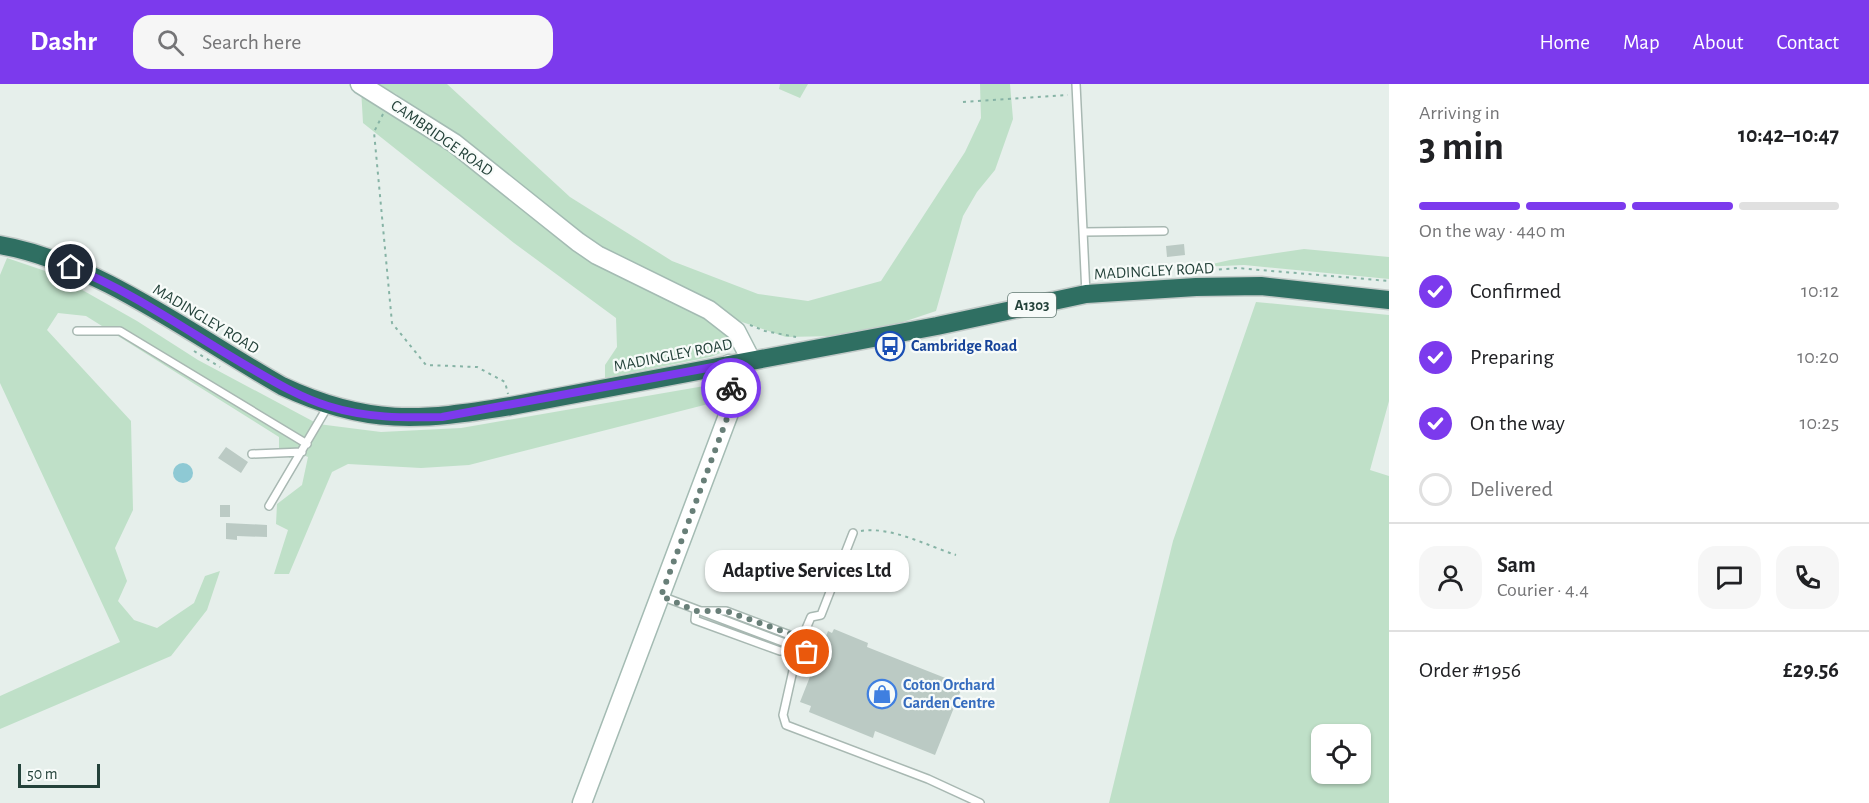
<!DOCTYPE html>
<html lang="en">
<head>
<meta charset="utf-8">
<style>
	body { margin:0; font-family:"Alegreya Sans",sans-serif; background:#f6f6f6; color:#202124; height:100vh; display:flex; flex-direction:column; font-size:22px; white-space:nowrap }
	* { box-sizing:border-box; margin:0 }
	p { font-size:20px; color:#757577 }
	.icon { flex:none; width:33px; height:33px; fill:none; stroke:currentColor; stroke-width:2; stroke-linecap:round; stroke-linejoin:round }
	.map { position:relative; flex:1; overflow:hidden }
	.panel { display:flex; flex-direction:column; background:#fff; width:480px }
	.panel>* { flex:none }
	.buttons { position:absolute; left:1311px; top:640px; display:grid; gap:12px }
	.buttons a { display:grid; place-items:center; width:60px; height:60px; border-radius:12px; background:#fff; box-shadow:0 2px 4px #0004; font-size:30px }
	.scale { position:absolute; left:18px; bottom:15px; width:82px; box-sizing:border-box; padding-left:6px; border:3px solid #24423a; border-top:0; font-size:16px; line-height:21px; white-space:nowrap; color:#24423a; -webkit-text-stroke:4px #f7fbf9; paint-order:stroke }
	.pin { position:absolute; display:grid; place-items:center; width:51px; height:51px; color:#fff; margin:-26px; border:3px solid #fff; border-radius:50%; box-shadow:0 2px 6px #0007 }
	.courier { position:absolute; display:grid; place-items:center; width:60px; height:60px; margin:-30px; border:4px solid #7c3aed; border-radius:50%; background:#fff; color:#222; box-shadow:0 2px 8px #0007 }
	.bubble { position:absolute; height:42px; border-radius:18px; background:#fff; box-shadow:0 2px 4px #0004; font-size:20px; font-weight:600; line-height:42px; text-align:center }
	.summary em { font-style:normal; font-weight:600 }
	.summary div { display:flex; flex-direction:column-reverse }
	.summary { display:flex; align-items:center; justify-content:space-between; height:102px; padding:0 30px }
	h1 { font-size:39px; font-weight:600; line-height:45px }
	.bar { display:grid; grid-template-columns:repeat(4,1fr); gap:9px 6px; align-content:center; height:72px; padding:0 30px }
	.bar i { height:8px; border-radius:4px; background:#e0e0e0 }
	.bar .selected { background:#7c3aed }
	.bar p { grid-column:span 4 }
	.line { display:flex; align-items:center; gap:15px; padding:0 30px; border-top:2px solid #e0e0e0 }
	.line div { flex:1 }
	.round { display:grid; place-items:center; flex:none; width:63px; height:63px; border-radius:18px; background:#f6f6f6 }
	ol { padding:0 30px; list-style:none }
	li { display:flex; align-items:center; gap:18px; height:66px }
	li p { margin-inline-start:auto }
	li .icon { padding:6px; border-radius:50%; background:#7c3aed; color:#fff; stroke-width:4 }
	li:last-child { color:#757577 }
	li i { width:33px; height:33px; border:3px solid #e0e0e0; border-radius:50% }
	header { display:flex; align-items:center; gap:36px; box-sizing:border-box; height:84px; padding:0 30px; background:#7c3aed; color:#fff }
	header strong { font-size:28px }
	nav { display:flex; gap:33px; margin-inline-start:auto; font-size:21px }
	.search { width:420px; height:54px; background:#f6f6f6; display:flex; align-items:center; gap:15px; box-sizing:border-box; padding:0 21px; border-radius:18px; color:#757577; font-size:22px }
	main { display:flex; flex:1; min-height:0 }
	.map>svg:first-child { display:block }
	.green { fill:#bfe0c8; fill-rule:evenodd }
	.water { fill:#8ec9d4 }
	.building { fill:#bbcac4 }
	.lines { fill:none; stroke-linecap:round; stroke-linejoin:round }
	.lane-casing { stroke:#a8b8b2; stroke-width:10 }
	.secondary-casing { stroke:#a4bbb3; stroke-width:21 }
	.highway-casing { stroke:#c2cac8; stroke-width:21 }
	.path { stroke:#86b3a5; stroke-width:2; stroke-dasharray:3 4.5; stroke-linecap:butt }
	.lane { stroke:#fff; stroke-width:7 }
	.secondary { stroke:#fff; stroke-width:18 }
	.highway { stroke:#2f6f62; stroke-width:18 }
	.done { stroke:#687f78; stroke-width:6; stroke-dasharray:0 10.8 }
	.route { stroke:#7c3aed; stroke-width:8 }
	.labels { text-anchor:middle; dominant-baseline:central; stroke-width:4.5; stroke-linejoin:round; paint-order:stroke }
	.shield { fill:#f7fbf9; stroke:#637a73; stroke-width:1.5 }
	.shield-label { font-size:15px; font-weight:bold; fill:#24423a }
	.street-label { font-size:16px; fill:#24423a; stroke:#f7fbf9 }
	.transit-label { font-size:16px; font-weight:bold; fill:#164399; stroke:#f7fbf9; text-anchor:start }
	.shop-label { font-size:16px; font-weight:bold; fill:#366cbe; stroke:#f7fbf9; text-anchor:start }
</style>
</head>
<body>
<header>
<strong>Dashr</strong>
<div class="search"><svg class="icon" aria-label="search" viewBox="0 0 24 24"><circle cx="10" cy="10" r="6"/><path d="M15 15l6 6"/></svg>Search here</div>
<nav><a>Home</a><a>Map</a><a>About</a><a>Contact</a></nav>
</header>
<main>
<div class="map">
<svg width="1389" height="719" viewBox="0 0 1389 719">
	<rect width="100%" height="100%" fill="#e6efeb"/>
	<path class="green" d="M375 0H447L570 113 672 177 758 210 808 217 881 197 965 68 981 34 980 0H1010L1013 35 995 86 977 108 963 132 936 227 897 240 835 252 786 253 742 238 581 159 396 10Z
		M780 0H808L800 14 779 5Z
		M361 4 373 10 470 82 731 250C731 264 723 269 710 273L605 294V281L617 263 616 234 514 159 363 39Z
		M1304 165 1389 173V195L1244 181 1199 183 1230 176Z
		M7 174 54 190 137 237 198 276 318 340 381 348 461 344 716 300 720 317 469 381 421 384 348 380 332 388 289 490H274L288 446 276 440 277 420 302 401 308 373 296 368 290 374 279 367V353L86 232 58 229 47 246 131 337 133 426 115 464 127 497 118 517 134 536 157 544 194 519 205 492 220 487 207 526 171 572 0 645V612L120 558 0 299V191Z
		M1256 218 1389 231V317L1370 386 1389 392V719H1109L1173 457ZM1322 651H1360V690H1322Z"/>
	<path class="water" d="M173 389a10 10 0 1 1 20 0a10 10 0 1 1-20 0Z"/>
	<path class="building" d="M1184 160 1185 171 1167 173 1166 162Z
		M226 363 248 378 241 389 218 374Z
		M220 421H230V433H220Z
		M226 439 267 441V453L237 452V456L226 455Z
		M834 545 868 559 867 563 963 601 935 671 875 647 873 654 809 628 811 622 800 618 828 547 832 549Z"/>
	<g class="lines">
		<g class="lane-casing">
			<path id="lane" d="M1076 0 1086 210
				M1084 148 1164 147
				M77 247H120L307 360
				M252 370 302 368
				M269 422 328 322
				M661 512 788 560
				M696 527 695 536 780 567H788
				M702 527H726L795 553
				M788 563a10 10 0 1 1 20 0a10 10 0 1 1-20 0Z
				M802 554 811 533 821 531 853 449
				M796 573 783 631 786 641 928 695 980 719"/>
		</g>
		<g class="secondary-casing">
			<path id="secondary" d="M360 0 454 59 578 158 597 171 709 226 736 247 751 276
				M582 719 729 329 732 299 729 280"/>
		</g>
		<g class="highway-casing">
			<path id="highway" d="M0 161C95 177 197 254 282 302 367 342 421 337 511 322L937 242 1086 210 1196 203 1261 202 1389 216"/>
		</g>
		<path class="path" d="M963 18 1068 11
			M383 30 374 48 392 239 426 281 477 283 505 298 508 310
			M1189 188 1237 184 1389 197
			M750 241 765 247 796 253
			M194 267 220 283
			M861 447C891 442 928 462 956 471"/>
		<use href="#lane" class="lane"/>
		<use href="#secondary" class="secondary"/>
		<use href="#highway" class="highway"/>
	</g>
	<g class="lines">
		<path class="done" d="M731 304 729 329 661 512 696 527H726L802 554 808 562 807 568"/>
		<path class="route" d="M71 183C136 209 194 252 254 286 278 300 302 314 328 322 366 334 403 334 442 333L729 280 731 304"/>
	</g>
	<defs>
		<g id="bus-ring" transform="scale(1.5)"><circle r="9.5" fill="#f7fbf9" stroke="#1a4fb4" stroke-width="1.5"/><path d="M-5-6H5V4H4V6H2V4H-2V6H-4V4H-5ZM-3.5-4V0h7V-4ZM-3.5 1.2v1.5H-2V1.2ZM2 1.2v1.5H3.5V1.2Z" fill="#1a4fb4"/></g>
		<g id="shop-ring" transform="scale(1.5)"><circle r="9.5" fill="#f7fbf9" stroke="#3f7fe0" stroke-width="1.5"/><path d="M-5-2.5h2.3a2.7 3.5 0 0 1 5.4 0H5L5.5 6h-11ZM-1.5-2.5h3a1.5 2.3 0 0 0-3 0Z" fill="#3f7fe0"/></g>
	</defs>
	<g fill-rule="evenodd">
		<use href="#bus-ring" x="890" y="262"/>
		<use href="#shop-ring" x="882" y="610"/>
	</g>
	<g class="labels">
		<rect class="shield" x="1008" y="209" width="48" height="24" rx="4.5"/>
		<g class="shield-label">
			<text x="1032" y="221">A1303</text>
		</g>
		<g class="street-label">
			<text transform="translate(442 54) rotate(35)">CAMBRIDGE ROAD</text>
			<text transform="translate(1154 187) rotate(-3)">MADINGLEY ROAD</text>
			<text transform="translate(206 235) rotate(31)">MADINGLEY ROAD</text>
			<text transform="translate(673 271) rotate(-11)">MADINGLEY ROAD</text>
		</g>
		<g class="transit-label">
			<text x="911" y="262">Cambridge Road</text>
		</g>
		<g class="shop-label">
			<text x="903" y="601">Coton Orchard<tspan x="903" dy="18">Garden Centre</tspan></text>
		</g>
	</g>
</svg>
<div class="buttons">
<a><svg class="icon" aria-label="locate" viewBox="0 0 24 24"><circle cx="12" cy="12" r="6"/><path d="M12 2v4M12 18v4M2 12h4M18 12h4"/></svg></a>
</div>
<div class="scale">50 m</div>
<div class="pin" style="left:807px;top:568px;background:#ea580c"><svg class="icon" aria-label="bag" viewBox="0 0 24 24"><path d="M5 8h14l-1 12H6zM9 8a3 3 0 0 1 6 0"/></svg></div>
<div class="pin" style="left:71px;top:183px;background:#1f2937"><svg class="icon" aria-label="home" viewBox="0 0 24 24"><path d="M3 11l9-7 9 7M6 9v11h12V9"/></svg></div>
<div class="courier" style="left:731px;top:304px"><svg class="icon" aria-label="bike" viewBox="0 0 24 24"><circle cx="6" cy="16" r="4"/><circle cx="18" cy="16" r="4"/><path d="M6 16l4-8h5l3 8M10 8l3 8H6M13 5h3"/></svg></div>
<div class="bubble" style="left:705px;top:466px;width:204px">Adaptive Services Ltd</div>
</div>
<section class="panel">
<div class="summary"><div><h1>3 min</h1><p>Arriving in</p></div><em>10:42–10:47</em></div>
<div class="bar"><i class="selected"></i><i class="selected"></i><i class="selected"></i><i></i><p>On the way · 440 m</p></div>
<ol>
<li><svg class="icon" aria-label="check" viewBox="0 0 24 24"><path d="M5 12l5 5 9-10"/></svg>Confirmed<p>10:12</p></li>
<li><svg class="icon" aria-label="check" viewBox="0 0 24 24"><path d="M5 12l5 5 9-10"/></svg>Preparing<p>10:20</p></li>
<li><svg class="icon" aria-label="check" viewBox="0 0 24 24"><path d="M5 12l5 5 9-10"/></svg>On the way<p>10:25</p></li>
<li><i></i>Delivered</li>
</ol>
<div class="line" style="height:108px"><a class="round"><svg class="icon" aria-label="person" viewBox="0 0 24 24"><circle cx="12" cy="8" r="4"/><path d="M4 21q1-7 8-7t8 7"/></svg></a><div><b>Sam</b><p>Courier · 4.4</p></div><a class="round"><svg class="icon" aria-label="chat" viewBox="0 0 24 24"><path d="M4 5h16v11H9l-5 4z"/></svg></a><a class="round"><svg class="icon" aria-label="phone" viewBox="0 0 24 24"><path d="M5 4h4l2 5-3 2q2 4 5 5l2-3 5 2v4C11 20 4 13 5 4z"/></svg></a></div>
<div class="line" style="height:78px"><div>Order #1956</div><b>£29.56</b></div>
</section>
</main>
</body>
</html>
